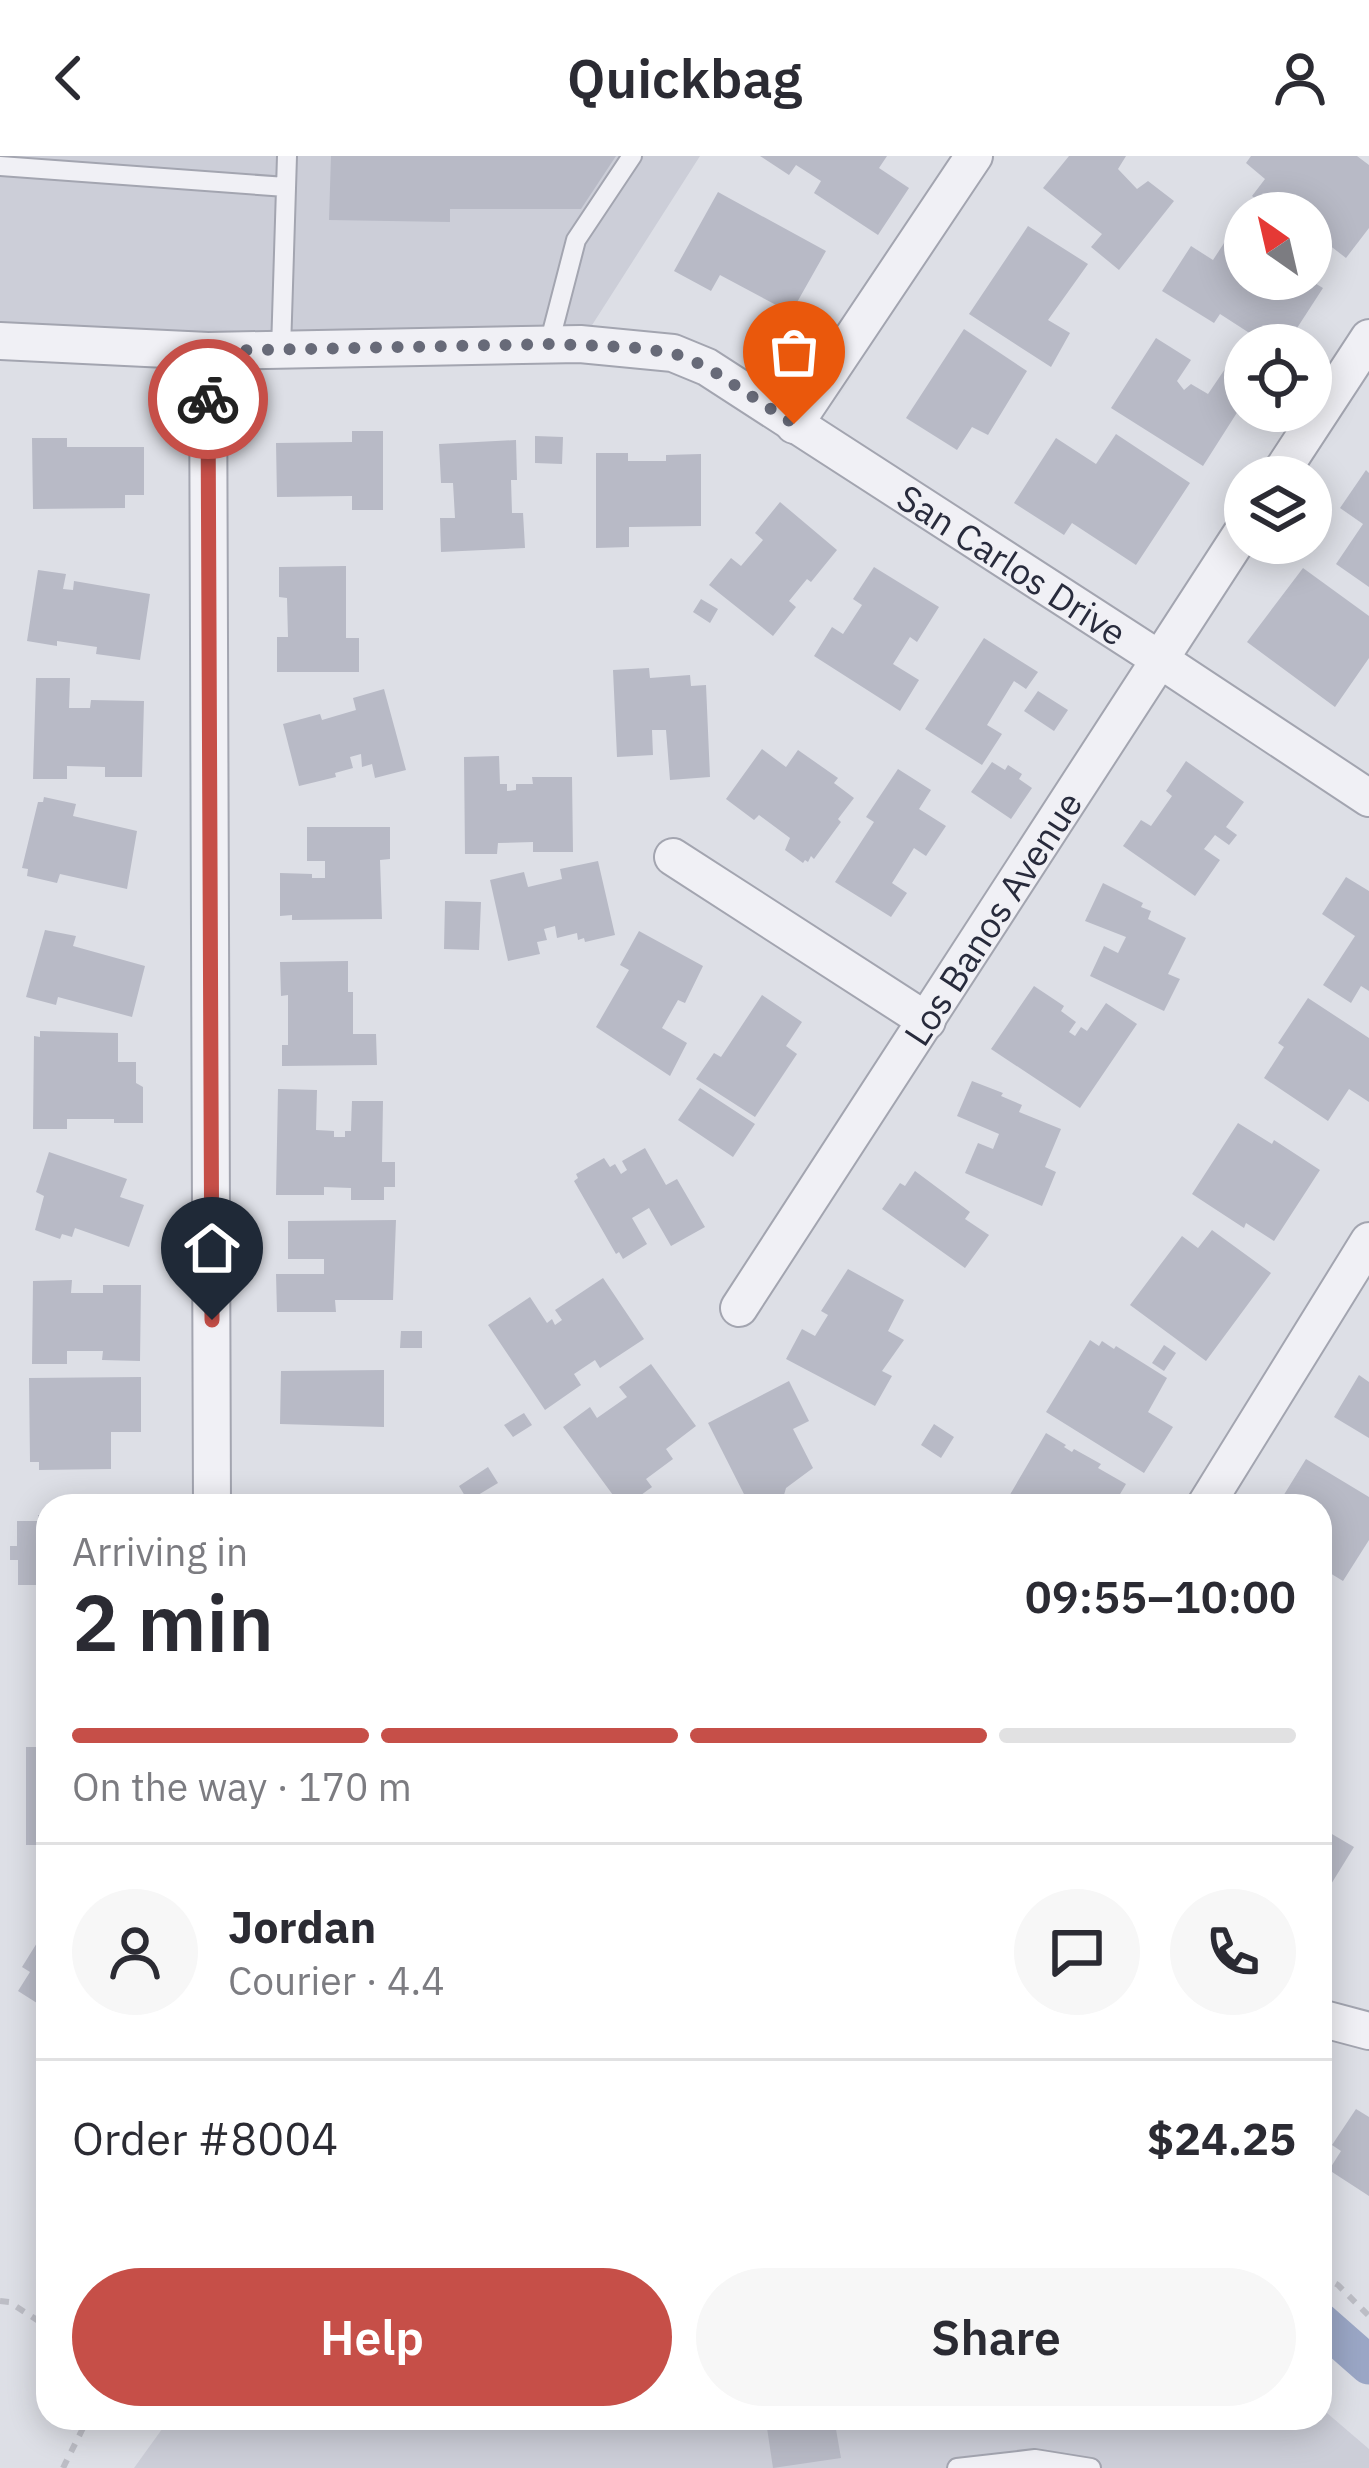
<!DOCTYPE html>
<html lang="en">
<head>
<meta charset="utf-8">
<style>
	body { margin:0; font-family:"IBM Plex Sans",sans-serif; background:#f7f7f7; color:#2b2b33; height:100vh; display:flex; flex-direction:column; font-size:45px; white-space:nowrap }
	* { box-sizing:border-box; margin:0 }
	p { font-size:39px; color:#7c7c81 }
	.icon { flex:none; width:66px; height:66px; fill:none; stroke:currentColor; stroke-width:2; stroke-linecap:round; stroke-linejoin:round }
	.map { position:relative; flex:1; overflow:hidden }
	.panel { position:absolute; left:36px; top:1338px; width:1296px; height:936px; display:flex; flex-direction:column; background:#fff; border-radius:36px; box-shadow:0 6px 30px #0003 }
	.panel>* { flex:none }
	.needle { width:78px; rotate:326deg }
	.fabs { position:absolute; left:1224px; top:36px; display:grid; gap:24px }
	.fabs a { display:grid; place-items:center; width:108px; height:108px; border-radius:50%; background:#fff; box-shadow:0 6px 30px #0003; font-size:60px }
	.pin { position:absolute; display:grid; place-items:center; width:102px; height:102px; color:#fff; margin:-123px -51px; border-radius:50% 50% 50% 0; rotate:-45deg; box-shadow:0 0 12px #0007 }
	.pin .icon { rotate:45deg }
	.courier { position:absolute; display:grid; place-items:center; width:120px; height:120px; margin:-60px; border:9px solid #c64f48; border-radius:50%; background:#fff; color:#222; box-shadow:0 3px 15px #0007 }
	.head em { font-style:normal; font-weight:600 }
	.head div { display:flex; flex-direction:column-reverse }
	.head { display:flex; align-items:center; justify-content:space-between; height:204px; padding:0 36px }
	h1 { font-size:78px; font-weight:600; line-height:90px }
	.bar { display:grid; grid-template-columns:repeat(4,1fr); gap:18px 12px; align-content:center; height:144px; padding:0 36px }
	.bar i { height:15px; border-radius:9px; background:#e1e1e2 }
	.bar .selected { background:#c64f48 }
	.bar p { grid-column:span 4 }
	.line { display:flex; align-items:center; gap:30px; padding:0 36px; border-top:3px solid #e1e1e2 }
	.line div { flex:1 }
	.round { display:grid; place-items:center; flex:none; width:126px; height:126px; border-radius:63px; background:#f7f7f7 }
	.cta { display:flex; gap:24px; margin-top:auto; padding:24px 36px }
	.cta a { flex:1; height:138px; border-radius:72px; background:#c64f48; color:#fff; font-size:48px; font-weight:600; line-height:138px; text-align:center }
	.cta a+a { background:#f7f7f7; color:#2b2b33 }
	header { display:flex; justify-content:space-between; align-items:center; height:156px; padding:0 36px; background:#fff; font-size:54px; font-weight:600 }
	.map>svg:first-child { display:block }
	.built { fill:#ccced8 }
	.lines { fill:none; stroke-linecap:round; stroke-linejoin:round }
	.canal { stroke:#9aa6c5; stroke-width:39 }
	.building { fill:#b8bac6 }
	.lane-casing { stroke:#a3a5b0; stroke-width:22 }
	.street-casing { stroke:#a3a5b0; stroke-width:40 }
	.path { stroke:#bcbdc5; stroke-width:6; stroke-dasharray:9 9; stroke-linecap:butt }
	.lane { stroke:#f0f0f5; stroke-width:18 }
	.street { stroke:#f0f0f5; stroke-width:36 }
	.done { stroke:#676a78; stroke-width:12; stroke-dasharray:0 21.6 }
	.route { stroke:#c64f48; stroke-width:15 }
	.labels { text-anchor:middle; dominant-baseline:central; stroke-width:12; stroke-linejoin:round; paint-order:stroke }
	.street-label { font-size:36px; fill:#282b3c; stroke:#edeef4 }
</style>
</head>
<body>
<header><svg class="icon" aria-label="back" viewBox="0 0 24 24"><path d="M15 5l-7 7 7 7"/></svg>Quickbag<svg class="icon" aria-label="person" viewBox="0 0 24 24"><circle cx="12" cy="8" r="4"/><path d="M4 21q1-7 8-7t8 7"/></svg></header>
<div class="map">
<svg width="1369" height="2312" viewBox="0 0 1369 2312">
	<rect width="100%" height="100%" fill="#dddfe6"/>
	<path class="built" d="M0 0H700L580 188 0 185Z
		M1320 2251 1369 2293V2312H134L170 2262H1320Z"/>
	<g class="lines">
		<path class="canal" d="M1320 2166 1369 2209"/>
	</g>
	<path class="building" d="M331 0H616L581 53H450V66L329 64Z
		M760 0H887L879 12 909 32 878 79 814 37 821 25 796 9 789 19Z
		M1069 0H1126L1118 13 1137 33 1148 25 1174 45 1119 114 1091 91 1102 78 1043 32Z
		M1251 0H1357L1369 9V72L1346 102 1311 75V57H1274L1252 40 1265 23 1246 7Z
		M718 36 826 95 791 157 720 119 711 135 674 115Z
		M1028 70 1088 108 1048 164 1070 177 1051 211 969 158Z
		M1228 81 1245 92V123H1271L1279 128 1282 123H1308L1323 132 1286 189H1268L1220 158 1214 167 1162 135 1191 90 1213 104Z
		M964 173 1027 215 988 279 972 271 957 294 906 262Z
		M1156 182 1191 204 1177 225 1184 234 1191 228 1208 238 1227 210 1245 221V244L1203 310 1111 252Z
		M352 275H383V354H352V340L277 341 276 287 352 286Z
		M1116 278 1190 327 1136 409 1072 367 1064 379 1014 347 1056 282 1096 308Z
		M535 280 563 281 562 308 535 307Z
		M32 282H67V291H144V339H125V352L33 353Z
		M516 284 517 324H511L512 357H523L525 392 441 396 440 362H455L453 327H441L439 288Z
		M596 297H628V305H666V299L701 298V370L629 371V391L596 392Z
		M1366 314 1369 317V431L1336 408 1363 368 1340 352Z
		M780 346 837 394 811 426 807 423 789 445 796 451 773 480 709 429 731 402 741 410 763 384 755 377Z
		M346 410V482H359V516H277V481H288L287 442 279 441V411Z
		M874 411 939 451 917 486 910 481 893 508 919 524 900 555 814 500 832 471 843 478 862 449 853 443Z
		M1303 412 1369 460V502L1335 551 1247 486Z
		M38 414 66 418 63 433 73 434 74 425 150 438 140 504 96 498 97 491 57 485V490L27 485Z
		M701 443 718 453 710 467 693 456Z
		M984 482 1038 516 1026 533 1014 525 987 569 1002 578 982 609 925 573Z
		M649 512 650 522 690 519 691 530 706 529 710 621 670 624 666 574H652L653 599 617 601 613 514Z
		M36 522H70L69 552H90L91 544 144 545 142 621H105V611L67 610V623H33Z
		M384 533 406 614 375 622 372 608 362 611 361 598 350 601 353 612 335 617 336 621 299 630 283 568 320 558 322 564 356 554 353 542Z
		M1038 535 1068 554 1054 575 1024 555Z
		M762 593 786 611 798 594 838 622 834 627 854 642 838 663 841 666 814 703 811 700 808 706 805 704 803 707 785 694 790 682 759 659 754 664 726 643Z
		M499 600 500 628H507V635L516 634V628H533L532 621H572L573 696H533V686L498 687 497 698H465L464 601Z
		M1186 605 1244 646 1226 671 1237 679 1229 689 1215 679 1204 693 1220 704 1195 740 1123 690 1141 664 1151 670 1172 640 1166 635Z
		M992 606 1005 614 1008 609 1022 618 1019 623 1032 632 1011 663 971 636Z
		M898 613 931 634 919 653 946 670 926 700 914 692 892 727 907 737 891 761 835 726 874 666 866 661Z
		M44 641 76 648 73 660 137 675 127 733 60 718 57 727 27 720 28 713 22 712 38 646H43Z
		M307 671H390V703L380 704 382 763 292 764V759L280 760V717L312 718V722H325V705H307Z
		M598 705 615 779 585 786 584 782 578 784 577 777 557 782 555 770 544 773 547 784 537 786 540 798 508 805 490 724 524 716 528 731 562 723 560 713Z
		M1346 721 1369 735V835L1361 830 1351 847 1323 829 1355 780 1322 758Z
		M1103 727 1143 747 1141 751 1151 755 1148 763 1186 782 1168 818 1180 823 1164 855 1090 820 1104 790 1118 797 1126 781 1085 765Z
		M445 745 481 746 479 794 444 793Z
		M45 774 76 780 73 790 145 810 132 861 58 841 56 849 26 841Z
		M639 775 703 810 685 847 678 844 662 872 687 887 670 920 596 871 629 814 620 809Z
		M348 805V836H353V878H376L377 909 282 910V889H288V839L281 840 280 806Z
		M1034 830 1064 850 1061 855 1076 866 1069 876 1075 880 1081 871 1087 875 1106 847 1137 868 1080 952 991 893Z
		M762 839 802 866 786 890 797 898 755 961 696 923 714 897 721 901Z
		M1308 842 1369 882V946L1349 933 1328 965 1264 922 1284 891 1278 887Z
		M40 875 118 877V906H136V927L143 931V967H114V963H67V973H33L34 880 40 881Z
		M972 925 1003 937 1001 940 1022 949 1019 956 1061 973 1045 1011 1056 1016 1042 1050 965 1017 978 987 993 993 999 978 957 960Z
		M700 932 755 968 733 1001 678 964Z
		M278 933 317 934 316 974 334 975V981H345V975H351L352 945H383L382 1006H395V1031H384V1044H351V1032L324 1031V1039H276Z
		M1238 967 1272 988 1274 984 1320 1014 1274 1085 1246 1067 1244 1072 1192 1038Z
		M645 992 666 1029 677 1023 705 1071 671 1090 649 1052 632 1062 647 1088 623 1103 619 1096 616 1098 574 1025 578 1022 576 1018 604 1002 610 1011 615 1008 621 1018 627 1014 622 1005Z
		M49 996 127 1023 120 1041 144 1049 129 1091 75 1072 72 1081 62 1078 60 1083 35 1074 44 1040 36 1036Z
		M915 1015 970 1056 965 1063 989 1079 965 1112 882 1053 900 1027 905 1030Z
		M396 1064 393 1144H335L336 1156H277L276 1118H324V1103H288V1065Z
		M1212 1074 1271 1117 1206 1205 1130 1149 1182 1080 1198 1092Z
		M848 1113 904 1144 888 1175 904 1184 882 1215 892 1220 875 1250 786 1203 802 1173 815 1180 828 1159 821 1155Z
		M603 1122 644 1183 600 1212 595 1204 574 1218 581 1229 545 1254 488 1169 530 1141 547 1167 552 1163 555 1169 562 1164 555 1154Z
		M72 1124 71 1137H103V1129H141L140 1205 102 1204 103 1195H67V1208H32L33 1125Z
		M401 1175H422V1192H400Z
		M1090 1184 1099 1190 1102 1185 1114 1193 1116 1190 1167 1222 1148 1256 1173 1271 1144 1317 1046 1256Z
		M1164 1189 1176 1197 1164 1215 1152 1207Z
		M651 1208 696 1270 666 1293 673 1303 646 1323 652 1331 626 1350H621L563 1271 590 1251 597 1262 627 1241 619 1231Z
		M384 1214V1271L280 1268 281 1215Z
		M1359 1219 1369 1226V1282L1334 1261Z
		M141 1221V1276H111V1313L39 1314V1306H30L29 1222Z
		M789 1225 809 1265 793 1273 813 1312 786 1332 784 1339 764 1350H750L708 1267Z
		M524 1257 532 1269 513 1281 504 1269Z
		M934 1268 954 1281 941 1302 921 1289Z
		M1046 1277 1066 1289 1064 1291 1072 1296 1074 1293 1101 1308 1098 1312 1126 1328 1113 1350H1021L1008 1342Z
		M1306 1303 1369 1341V1384L1343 1425 1320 1411V1350H1277Z
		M488 1311 498 1327 468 1345 459 1330Z
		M38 1359H48V1451H38V1429H18V1404H10V1390H17V1365H38Z
		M36 1487H48V1575H36Z
		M26 1591H48V1689H26Z
		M1320 1671 1354 1691 1320 1746Z
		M45 1774 48 1776V1854L18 1835 30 1816 22 1811Z
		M1356 1953 1369 1961V2040L1329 2014 1341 1995 1332 1989Z
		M834 2262 841 2302 773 2312 767 2272Z"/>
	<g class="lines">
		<g class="lane-casing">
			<path id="lane" d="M0 10 286 31
				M549 188 576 84 632 0
				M281 194 287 0
				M957 2312 1035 2303 1091 2312"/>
		</g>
		<g class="street-casing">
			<g id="street">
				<path id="s1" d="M0 185 208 195 580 188 673 197 707 211 1159 503 1369 642"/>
				<path d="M208 195 212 1350"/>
				<path d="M794 269 974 0"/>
				<path d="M1278 321 1369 182"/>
				<path d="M673 701 927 865"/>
				<path id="s2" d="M739 1152 1245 372"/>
				<path d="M1205 1350 1369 1085"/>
				<path d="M1320 1862 1369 1875"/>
			</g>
		</g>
		<path class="path" d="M1320 2119 1338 2129 1369 2160
			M0 2145 9 2146 48 2171
			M63 2312 88 2262"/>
		<use href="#lane" class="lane"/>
		<use href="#street" class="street"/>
	</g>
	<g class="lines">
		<path class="done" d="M208 243V195L549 188 629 191 673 197 707 211 794 268"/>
		<path class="route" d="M208 243 212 1164"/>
	</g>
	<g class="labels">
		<g class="street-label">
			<text stroke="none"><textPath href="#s1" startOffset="1074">San Carlos Drive</textPath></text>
			<text stroke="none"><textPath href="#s2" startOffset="465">Los Banos Avenue</textPath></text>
		</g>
	</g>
</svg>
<div class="fabs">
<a><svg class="needle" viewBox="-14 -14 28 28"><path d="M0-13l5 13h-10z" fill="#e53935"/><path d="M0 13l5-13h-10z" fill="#7c7c81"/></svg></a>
<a><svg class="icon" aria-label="locate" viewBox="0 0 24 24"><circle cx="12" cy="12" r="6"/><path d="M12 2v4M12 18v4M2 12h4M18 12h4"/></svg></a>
<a><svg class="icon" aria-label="layers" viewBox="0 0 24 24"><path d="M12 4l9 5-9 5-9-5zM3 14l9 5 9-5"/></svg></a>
</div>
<div class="pin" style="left:794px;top:268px;background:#ea580c"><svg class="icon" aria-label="bag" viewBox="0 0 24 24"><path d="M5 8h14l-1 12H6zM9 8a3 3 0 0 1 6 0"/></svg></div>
<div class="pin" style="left:212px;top:1164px;background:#1f2937"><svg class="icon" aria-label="home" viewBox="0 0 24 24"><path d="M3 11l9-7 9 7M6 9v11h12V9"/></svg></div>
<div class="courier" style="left:208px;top:243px"><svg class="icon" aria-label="bike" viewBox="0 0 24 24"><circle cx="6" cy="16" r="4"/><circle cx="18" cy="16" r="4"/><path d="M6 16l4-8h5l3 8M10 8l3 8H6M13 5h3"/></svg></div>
<section class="panel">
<div class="head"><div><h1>2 min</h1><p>Arriving in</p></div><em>09:55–10:00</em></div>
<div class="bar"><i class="selected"></i><i class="selected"></i><i class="selected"></i><i></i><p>On the way · 170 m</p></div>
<div class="line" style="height:216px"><a class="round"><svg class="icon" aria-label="person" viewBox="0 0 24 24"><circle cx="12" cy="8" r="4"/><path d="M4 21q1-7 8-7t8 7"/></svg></a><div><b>Jordan</b><p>Courier · 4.4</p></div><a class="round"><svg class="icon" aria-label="chat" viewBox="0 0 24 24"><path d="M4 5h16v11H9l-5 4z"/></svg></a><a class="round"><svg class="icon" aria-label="phone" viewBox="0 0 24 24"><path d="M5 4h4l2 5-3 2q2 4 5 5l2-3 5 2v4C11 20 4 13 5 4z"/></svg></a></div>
<div class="line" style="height:156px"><div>Order #8004</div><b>$24.25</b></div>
<div class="cta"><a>Help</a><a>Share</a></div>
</section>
</div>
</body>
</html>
